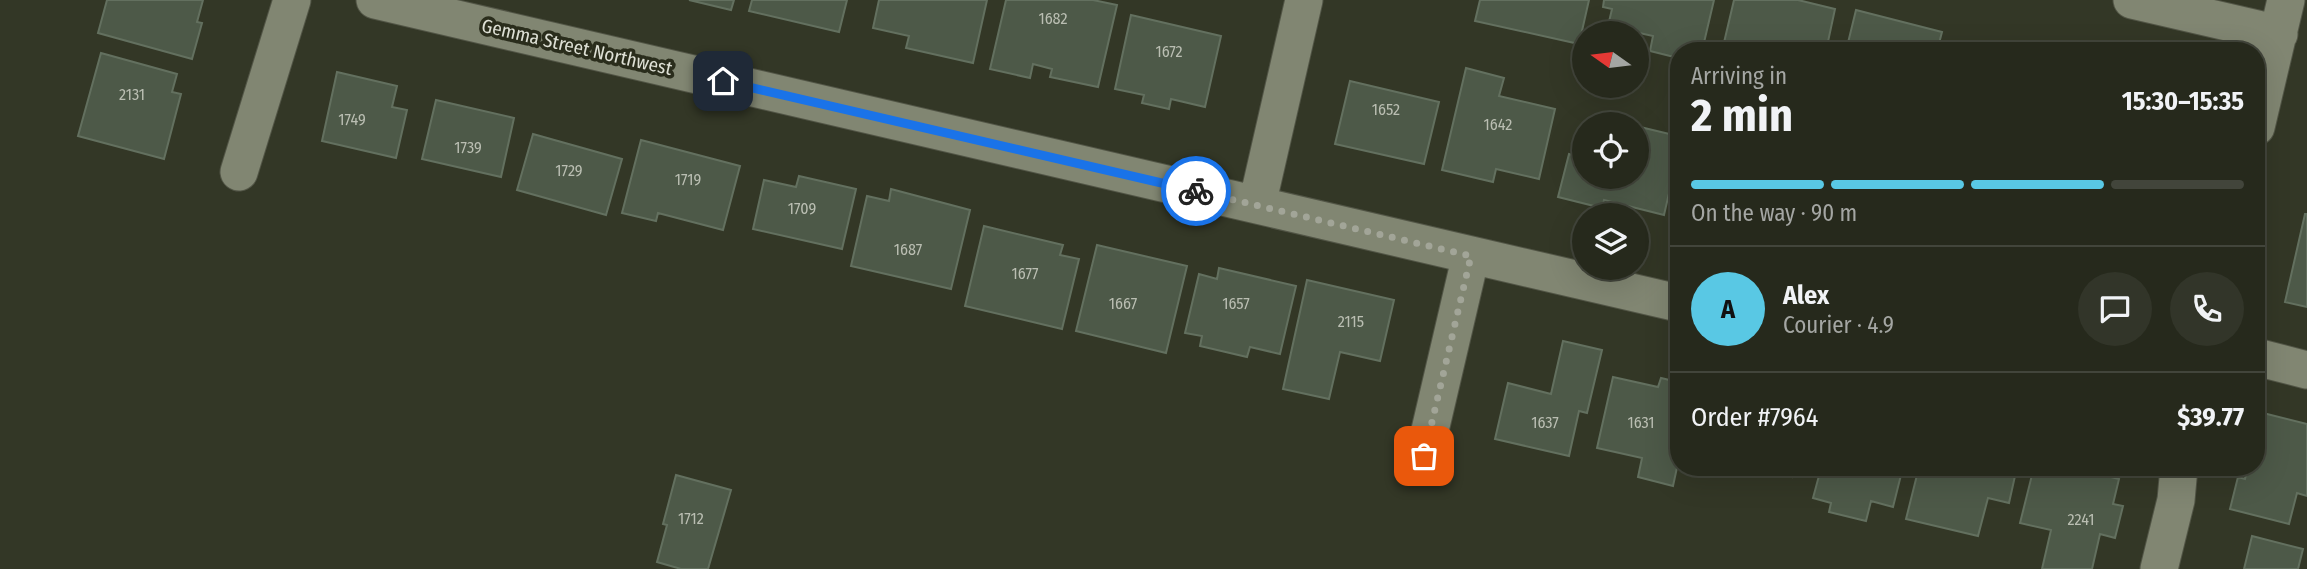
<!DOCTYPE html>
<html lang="en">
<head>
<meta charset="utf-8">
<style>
	body { margin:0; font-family:"Fira Sans Condensed",sans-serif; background:#323529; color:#f1f3f6; height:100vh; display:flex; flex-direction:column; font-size:26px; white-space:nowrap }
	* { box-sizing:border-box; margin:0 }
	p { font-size:23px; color:#a4a6a3 }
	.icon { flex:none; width:38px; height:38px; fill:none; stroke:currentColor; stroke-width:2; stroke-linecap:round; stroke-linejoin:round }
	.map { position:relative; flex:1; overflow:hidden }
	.sheet { position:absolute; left:1670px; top:42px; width:595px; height:434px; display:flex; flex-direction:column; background:#26291c; border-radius:28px; box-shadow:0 7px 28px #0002,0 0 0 2px #42453b }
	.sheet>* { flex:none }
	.needle { width:46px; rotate:284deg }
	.controls { position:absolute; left:1572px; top:21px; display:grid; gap:14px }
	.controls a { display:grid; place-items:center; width:77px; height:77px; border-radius:50%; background:#26291c; box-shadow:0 7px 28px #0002,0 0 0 2px #42453b; font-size:35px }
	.pin { position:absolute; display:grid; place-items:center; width:60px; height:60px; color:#fff; margin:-30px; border-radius:14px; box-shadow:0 4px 10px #0006 }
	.courier { position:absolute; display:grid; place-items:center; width:70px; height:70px; margin:-35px; border:5px solid #1a73e8; border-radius:50%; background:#fff; color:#222; box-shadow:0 2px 9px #0007 }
	.head em { font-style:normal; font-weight:700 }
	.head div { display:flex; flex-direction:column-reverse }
	.head { display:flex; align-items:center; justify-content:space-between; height:119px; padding:0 21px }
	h1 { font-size:46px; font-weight:700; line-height:52px }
	.bar { display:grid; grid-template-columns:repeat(4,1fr); gap:10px 7px; align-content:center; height:84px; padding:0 21px }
	.bar i { height:9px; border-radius:5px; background:#42453b }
	.bar .active { background:#59c8e4 }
	.bar p { grid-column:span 4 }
	.line { display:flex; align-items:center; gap:18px; padding:0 21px; border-top:2px solid #42453b }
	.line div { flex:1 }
	.round { display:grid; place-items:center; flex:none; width:74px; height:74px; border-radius:37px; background:#323529 }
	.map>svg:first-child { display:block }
	.building { fill:#4d5948; stroke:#63705f; stroke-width:2 }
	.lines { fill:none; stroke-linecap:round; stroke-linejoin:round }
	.minor-casing { stroke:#525546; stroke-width:39 }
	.minor { stroke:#818672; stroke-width:37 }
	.done { stroke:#a2a598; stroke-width:7; stroke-dasharray:0 12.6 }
	.route { stroke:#1a73e8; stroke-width:9 }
	.labels { text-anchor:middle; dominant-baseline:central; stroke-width:7; stroke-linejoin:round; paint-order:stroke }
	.number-label { font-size:16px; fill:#babeb2 }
	.street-label { font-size:19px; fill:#dee0d5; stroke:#2a2d1c }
</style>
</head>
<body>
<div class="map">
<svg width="2307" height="569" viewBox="0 0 2307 569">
	<rect width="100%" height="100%" fill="#333726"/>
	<path class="building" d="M107 0H203L197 22 202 23 192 59 98 33Z
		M689 0H734L731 10Z
		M752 0H847L839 32 749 11Z
		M879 0H987L973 63 906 48 909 36 873 28Z
		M1006 0H1093L1117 5 1098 87 1050 77 1052 69 1033 64 1030 78 990 69Z
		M1480 0H1589L1579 44 1475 21Z
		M1604 0H1714L1702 51H1678V58L1650 51 1653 36 1608 26 1612 9 1603 7Z
		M1734 0H1798L1835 9 1826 51H1722Z
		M1856 10 1942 32 1937 51H1846Z
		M1131 15 1221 36 1205 107 1171 99 1169 109 1142 103 1144 95 1115 89Z
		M101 53 177 74 172 92 181 94 164 159 78 136Z
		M1466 68 1504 78 1499 96 1555 109 1539 179 1496 169 1493 182 1442 170Z
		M337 72 397 86 392 107 407 110 396 158 322 141Z
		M1350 81 1439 102 1424 164 1335 144Z
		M436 100 514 118 501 177 422 159Z
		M1597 117 1628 124H1595Z
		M1636 126 1678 136V154L1664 215 1604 200 1602 208 1558 197 1569 154 1584 158V177H1636Z
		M533 134 622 159 606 215 517 190Z
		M641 140 740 166 723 230 658 213 656 221 622 213Z
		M799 176 856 189 842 249 753 229 764 180 796 187Z
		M891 189 970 210 951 289 851 266 867 196 889 201Z
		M2305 214H2307V307L2285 302Z
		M984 226 1063 245 1060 255 1079 259 1062 329 965 306Z
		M1097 245 1187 266 1166 353 1076 331Z
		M1219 268 1296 286 1280 354 1250 347 1247 357 1200 346 1202 336 1185 333 1199 274 1217 279Z
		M1307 280 1394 300 1380 361 1340 352 1329 399 1283 389Z
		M1563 341 1602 350 1587 413 1579 411 1569 456 1495 439 1508 383 1551 394Z
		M1613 377 1658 387 1661 378 1678 382V463L1673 486 1638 477 1642 458 1597 448Z
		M2263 413 2307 424V496L2297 493 2289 524 2230 509 2238 477 2245 479 2248 467H2256V439Z
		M1749 467H1794L1792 477Z
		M1811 467H1903L1893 507 1871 501 1866 521 1829 512 1831 503 1813 498 1820 472Z
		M1919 467H2017L2009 503 1988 498 1978 536 1906 519Z
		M2034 467H2070L2119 479 2113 504 2123 506 2115 538 2100 534 2092 569H2042L2051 530 2020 523Z
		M676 475 731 490 708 569H681L657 562 667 525 663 524Z
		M2252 536 2303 549 2298 569H2244Z"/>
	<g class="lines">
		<g class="minor-casing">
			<path id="minor" d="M375 0 1678 303
				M2132 0 2279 34
				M2256 127 2286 0
				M239 172 292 0
				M1257 205 1304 0
				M2256 357 2307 370
				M1424 456 1471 255
				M2159 569 2176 500 2179 467"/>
		</g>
		<use href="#minor" class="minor"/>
	</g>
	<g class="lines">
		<path class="done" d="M1196 191 1471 256 1424 456"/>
		<path class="route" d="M723 81 1196 191"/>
	</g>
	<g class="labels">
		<g class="number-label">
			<text x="1053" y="18">1682</text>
			<text x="1169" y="51">1672</text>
			<text x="132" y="94">2131</text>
			<text x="1386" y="109">1652</text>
			<text x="352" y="119">1749</text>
			<text x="1498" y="124">1642</text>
			<text x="468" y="147">1739</text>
			<text x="569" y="170">1729</text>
			<text x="688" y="179">1719</text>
			<text x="802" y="208">1709</text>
			<text x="908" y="249">1687</text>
			<text x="1025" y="273">1677</text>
			<text x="1123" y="303">1667</text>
			<text x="1236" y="303">1657</text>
			<text x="1351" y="321">2115</text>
			<text x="1545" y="422">1637</text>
			<text x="1641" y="422">1631</text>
			<text x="691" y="518">1712</text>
			<text x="2081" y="519">2241</text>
		</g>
		<g class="street-label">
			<text transform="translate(577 47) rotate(13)">Gemma Street Northwest</text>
		</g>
	</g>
</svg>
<div class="controls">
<a><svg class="needle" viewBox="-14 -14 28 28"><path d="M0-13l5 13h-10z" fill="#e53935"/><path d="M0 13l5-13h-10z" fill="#a4a6a3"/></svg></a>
<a><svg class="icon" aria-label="locate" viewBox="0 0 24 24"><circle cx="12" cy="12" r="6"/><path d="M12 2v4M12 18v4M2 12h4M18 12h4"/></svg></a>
<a><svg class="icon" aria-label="layers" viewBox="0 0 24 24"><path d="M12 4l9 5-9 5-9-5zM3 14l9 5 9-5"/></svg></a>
</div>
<div class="pin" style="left:1424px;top:456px;background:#ea580c"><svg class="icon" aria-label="bag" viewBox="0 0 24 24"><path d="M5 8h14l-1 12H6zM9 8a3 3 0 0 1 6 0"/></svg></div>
<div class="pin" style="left:723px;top:81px;background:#1f2937"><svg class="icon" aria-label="home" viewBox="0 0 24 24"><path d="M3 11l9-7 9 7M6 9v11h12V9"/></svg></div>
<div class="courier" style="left:1196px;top:191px"><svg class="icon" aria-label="bike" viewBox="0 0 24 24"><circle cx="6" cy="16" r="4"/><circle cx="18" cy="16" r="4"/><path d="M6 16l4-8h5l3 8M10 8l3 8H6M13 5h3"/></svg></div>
<section class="sheet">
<div class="head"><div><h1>2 min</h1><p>Arriving in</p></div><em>15:30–15:35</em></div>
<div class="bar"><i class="active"></i><i class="active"></i><i class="active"></i><i></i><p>On the way · 90 m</p></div>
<div class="line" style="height:126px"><b class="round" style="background:#59c8e4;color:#111">A</b><div><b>Alex</b><p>Courier · 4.9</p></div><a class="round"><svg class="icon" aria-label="chat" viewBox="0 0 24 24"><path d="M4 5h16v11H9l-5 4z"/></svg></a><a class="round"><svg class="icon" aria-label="phone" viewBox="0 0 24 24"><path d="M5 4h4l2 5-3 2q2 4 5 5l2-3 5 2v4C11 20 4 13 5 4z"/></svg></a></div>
<div class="line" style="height:91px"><div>Order #7964</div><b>$39.77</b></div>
</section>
</div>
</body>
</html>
